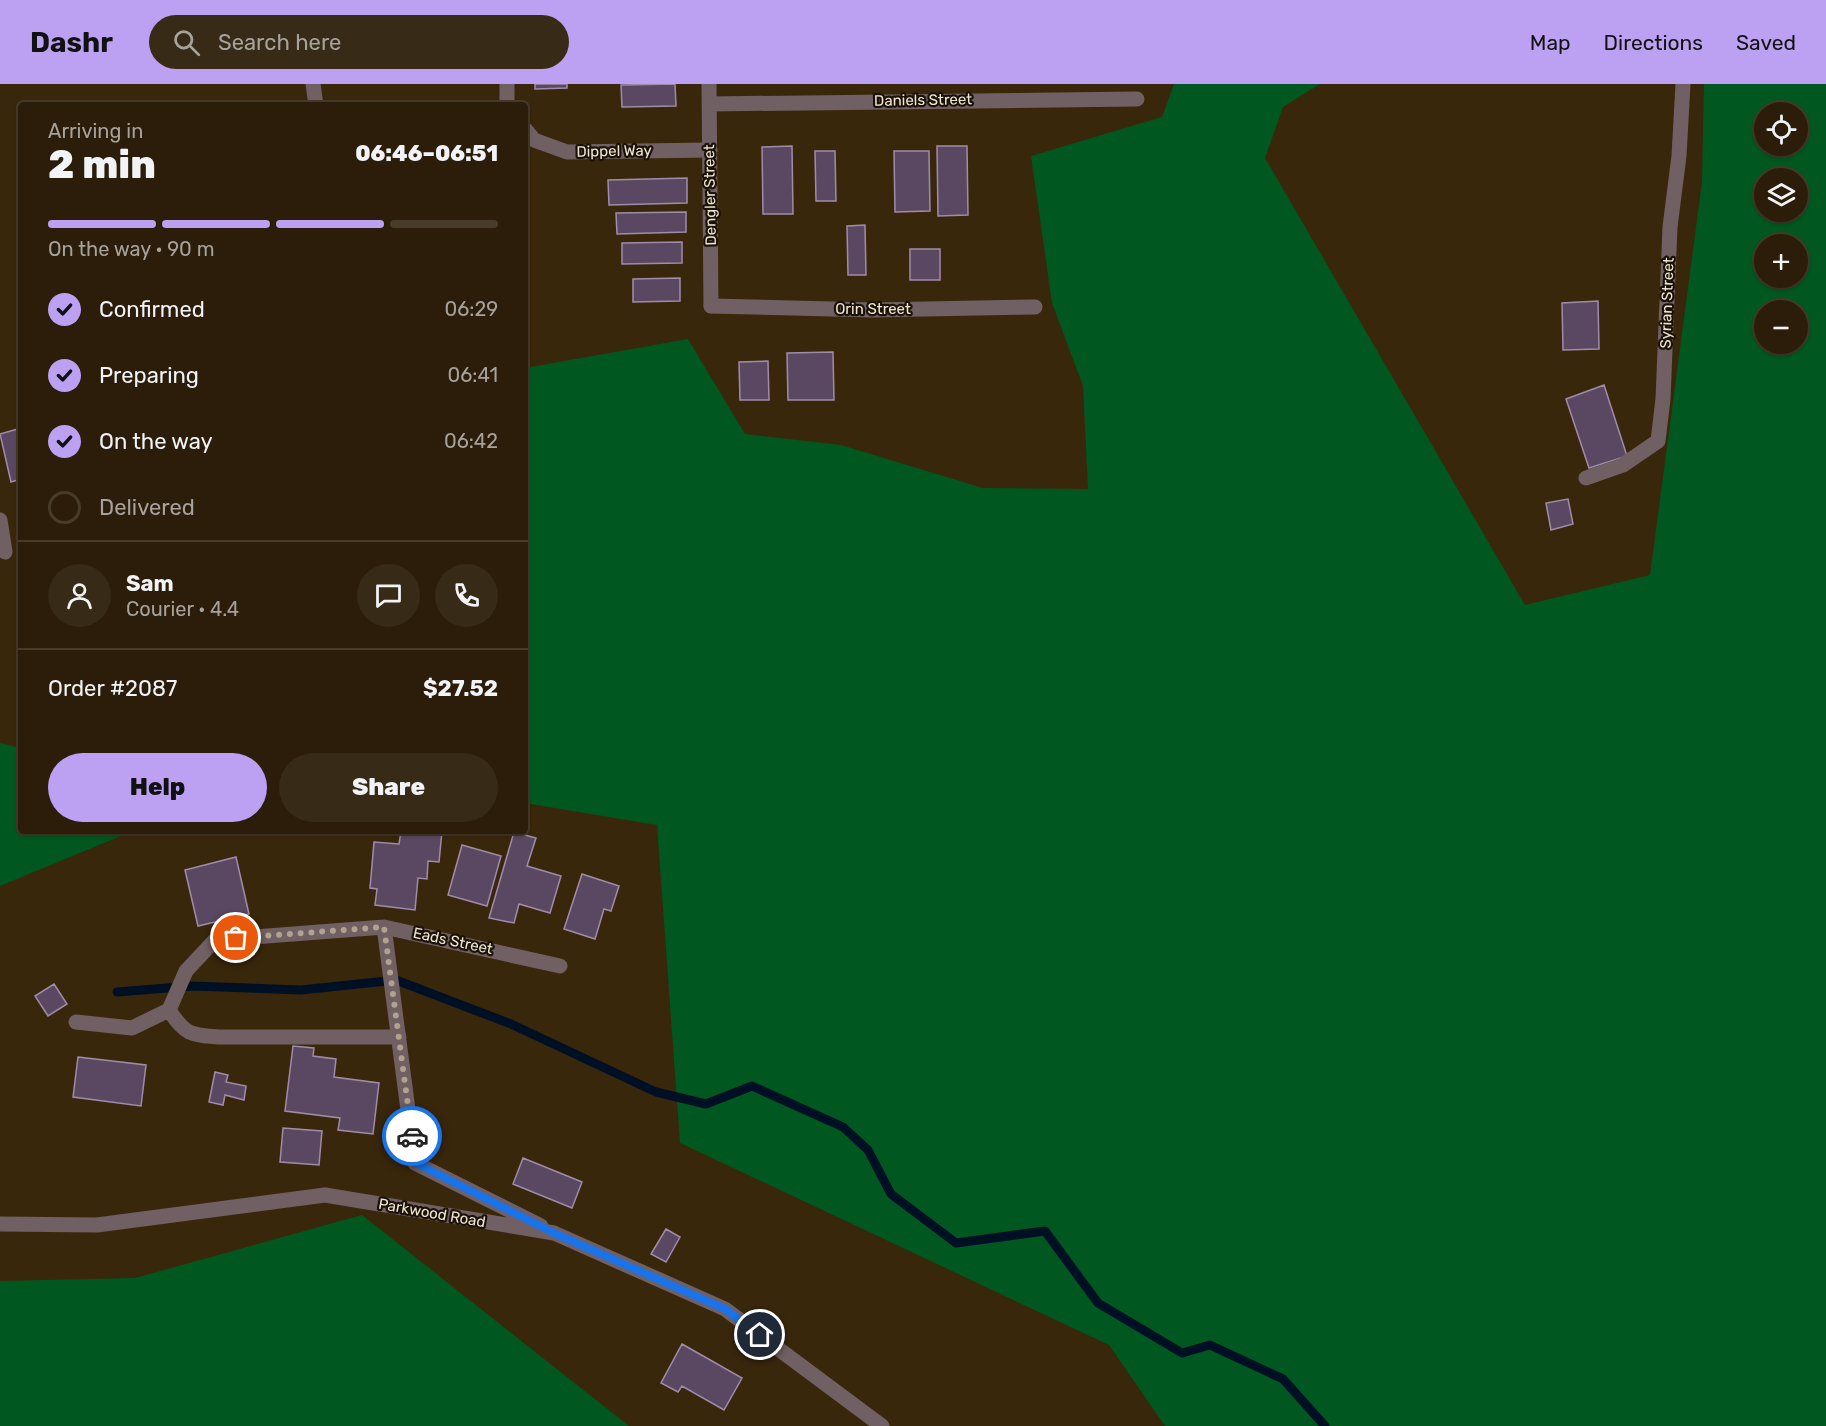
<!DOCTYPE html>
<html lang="en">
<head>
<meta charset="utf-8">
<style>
	body { margin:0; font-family:Rubik,sans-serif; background:#372a17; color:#f1f3f6; height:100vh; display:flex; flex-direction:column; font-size:22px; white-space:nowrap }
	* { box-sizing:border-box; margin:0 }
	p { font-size:20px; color:#a6a29c }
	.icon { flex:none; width:33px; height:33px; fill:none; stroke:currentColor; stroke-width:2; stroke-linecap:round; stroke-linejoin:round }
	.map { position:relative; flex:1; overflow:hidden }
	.side { position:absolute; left:18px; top:18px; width:510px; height:732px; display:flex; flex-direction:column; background:#2b1d09; border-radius:6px; box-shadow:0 2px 4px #0004,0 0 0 2px #473b2a }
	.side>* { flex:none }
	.buttons { position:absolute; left:1754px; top:18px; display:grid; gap:12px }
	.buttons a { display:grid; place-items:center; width:54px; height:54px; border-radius:50%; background:#2b1d09; box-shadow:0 2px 4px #0004,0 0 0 2px #473b2a; font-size:30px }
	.pin { position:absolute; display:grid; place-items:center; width:51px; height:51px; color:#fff; margin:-26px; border:3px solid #fff; border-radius:50%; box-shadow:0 2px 6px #0007 }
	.courier { position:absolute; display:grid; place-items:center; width:60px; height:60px; margin:-30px; border:4px solid #1a73e8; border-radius:50%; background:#fff; color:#222; box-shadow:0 2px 8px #0007 }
	.overview em { font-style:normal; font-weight:800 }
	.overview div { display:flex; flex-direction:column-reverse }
	.overview { display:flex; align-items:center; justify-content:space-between; height:102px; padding:0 30px }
	h1 { font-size:39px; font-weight:800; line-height:45px }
	.bar { display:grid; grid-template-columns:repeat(4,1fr); gap:9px 6px; align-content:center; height:72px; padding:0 30px }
	.bar i { height:8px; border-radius:4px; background:#473b2a }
	.bar .selected { background:#bca0f2 }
	.bar p { grid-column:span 4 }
	.line { display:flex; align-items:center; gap:15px; padding:0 30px; border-top:2px solid #473b2a }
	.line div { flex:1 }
	.round { display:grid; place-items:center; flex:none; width:63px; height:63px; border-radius:32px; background:#372a17 }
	ol { padding:0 30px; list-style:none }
	li { display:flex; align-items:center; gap:18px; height:66px }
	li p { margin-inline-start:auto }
	li .icon { padding:6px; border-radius:50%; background:#bca0f2; color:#111; stroke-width:4 }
	li:last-child { color:#a6a29c }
	li i { width:33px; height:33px; border:3px solid #473b2a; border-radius:50% }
	.action { display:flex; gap:12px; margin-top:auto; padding:12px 30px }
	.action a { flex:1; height:69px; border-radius:36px; background:#bca0f2; color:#111; font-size:24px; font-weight:800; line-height:69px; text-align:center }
	.action a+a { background:#372a17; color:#f1f3f6 }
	header { display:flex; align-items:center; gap:36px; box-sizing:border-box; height:84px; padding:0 30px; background:#bca0f2; color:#111 }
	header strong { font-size:28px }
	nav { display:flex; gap:33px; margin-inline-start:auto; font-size:21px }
	.search { width:420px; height:54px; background:#372a17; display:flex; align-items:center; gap:15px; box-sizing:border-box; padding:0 21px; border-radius:33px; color:#a6a29c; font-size:22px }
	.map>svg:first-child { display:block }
	.green { fill:#00571f; fill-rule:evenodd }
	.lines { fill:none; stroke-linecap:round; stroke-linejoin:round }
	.stream { stroke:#001024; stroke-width:9 }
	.building { fill:#5a4862; stroke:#a08ca9; stroke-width:1.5 }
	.lane { stroke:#706063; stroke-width:15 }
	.street { stroke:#706063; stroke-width:15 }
	.done { stroke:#b0a28f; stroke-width:6; stroke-dasharray:0 10.8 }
	.route { stroke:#1a73e8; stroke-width:8 }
	.labels { text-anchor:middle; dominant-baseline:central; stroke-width:4.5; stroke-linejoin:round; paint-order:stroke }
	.street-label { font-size:15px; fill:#f0e5d5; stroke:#1a1207 }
</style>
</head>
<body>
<header>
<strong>Dashr</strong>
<div class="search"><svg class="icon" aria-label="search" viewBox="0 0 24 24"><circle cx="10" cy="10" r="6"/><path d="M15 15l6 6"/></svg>Search here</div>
<nav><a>Map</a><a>Directions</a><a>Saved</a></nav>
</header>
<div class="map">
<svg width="1826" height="1342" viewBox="0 0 1826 1342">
	<rect width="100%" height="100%" fill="#39270c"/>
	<path class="green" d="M1174 0H1320L1283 23 1265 74 1525 521 1650 491 1702 98 1704 0H1826V1342H1165L1109 1261 680 1059 657 741 525 719V284L688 255 745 350 841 361 983 404 1088 405 1083 302 1052 219 1031 72 1162 33ZM1764 28H1797V62H1764ZM1764 94H1797V128H1764ZM1764 160H1797V194H1764ZM1764 226H1797V260H1764Z
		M0 659 21 664V747H133L0 802Z
		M362 1131 629 1342H0V1197L135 1194Z"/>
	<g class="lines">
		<path class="stream" d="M117 908 192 902 301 906 396 896 511 940 656 1008 706 1020 752 1002 843 1043 868 1066 891 1110 956 1159 1045 1147 1098 1219 1182 1269 1210 1261 1283 1295 1325 1342"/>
	</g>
	<path class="building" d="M535 0H567V4L535 5Z
		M675 0 676 22 622 23 621 1Z
		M792 62 793 130H763L762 63Z
		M937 62H967L968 131 938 132Z
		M815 67H835L836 117H816Z
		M894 67H929L930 127 895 128Z
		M687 94V119L609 121 608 96Z
		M686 128V148L617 150 616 129Z
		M865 141 866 191H848L847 142Z
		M682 158V179L622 180V159Z
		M910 165H940V196H910Z
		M680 194V217L633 218V195Z
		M1598 217 1599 265 1563 266 1562 219Z
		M833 268 834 316H788L787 269Z
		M768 277 769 316H740L739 278Z
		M1604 301 1627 372 1589 384 1566 315Z
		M21 344V395L11 398 0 350Z
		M1568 415 1573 440 1551 446 1546 419Z
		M401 747H442L439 778 428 777 427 795 418 794 415 826 375 821 377 805 370 804 374 758 399 760Z
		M514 748 536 754 527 782 561 792 550 829 519 820 514 839 489 834Z
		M462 761 501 772 487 822 448 811Z
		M236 773 249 830 198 842 185 786Z
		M582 790 619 802 611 827 604 825 595 855 564 845Z
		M54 900 67 920 48 932 35 912Z
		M293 962 314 964 313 972 336 975 334 993 379 999 373 1050 338 1046 340 1034 285 1027Z
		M78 973 146 981 141 1022 73 1013Z
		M215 988 228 991 226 998 246 1002 244 1016 225 1011 223 1021 209 1018Z
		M283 1044 322 1047 319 1081 280 1078Z
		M523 1074 582 1098 572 1124 513 1100Z
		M666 1145 680 1153 666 1178 651 1170Z
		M682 1260 742 1294 724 1326 682 1302 678 1308 661 1299Z"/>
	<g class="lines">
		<path class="lane" d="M507 21V0
			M525 45 534 56 567 68 710 66
			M711 222 872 226 1035 223
			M1586 394 1623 381 1658 357 1663 315 1670 143 1679 72 1683 0
			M0 436 5 468
			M76 938 132 944 169 926C185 951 191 951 220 953H399"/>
		<path class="street" d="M313 0 316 21
			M709 0 711 222
			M709 20 1137 15
			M384 843 415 1079 541 1142
			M169 926 186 887 215 856 384 843 560 882
			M0 1140 97 1141 325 1111 554 1149 725 1225 882 1342"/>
	</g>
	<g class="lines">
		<path class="done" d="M236 854 384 843 412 1052"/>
		<path class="route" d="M412 1052 416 1079 554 1149 725 1225 760 1251"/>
	</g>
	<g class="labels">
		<g class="street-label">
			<text transform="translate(923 16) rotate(-1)">Daniels Street</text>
			<text transform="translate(614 67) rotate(-1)">Dippel Way</text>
			<text transform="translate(710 111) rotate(-91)">Dengler Street</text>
			<text transform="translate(1667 219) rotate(-88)">Syrian Street</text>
			<text x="873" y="225">Orin Street</text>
			<text transform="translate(453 857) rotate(12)">Eads Street</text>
			<text transform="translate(432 1129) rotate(10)">Parkwood Road</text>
		</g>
	</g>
</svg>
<div class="buttons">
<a><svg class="icon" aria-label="locate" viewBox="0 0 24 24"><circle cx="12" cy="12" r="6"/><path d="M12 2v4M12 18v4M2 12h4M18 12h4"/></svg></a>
<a><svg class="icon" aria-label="layers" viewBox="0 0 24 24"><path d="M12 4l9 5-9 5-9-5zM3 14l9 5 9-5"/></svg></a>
<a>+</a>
<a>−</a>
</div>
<div class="pin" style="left:236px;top:854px;background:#ea580c"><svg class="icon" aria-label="bag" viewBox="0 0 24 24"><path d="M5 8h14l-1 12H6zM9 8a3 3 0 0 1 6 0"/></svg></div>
<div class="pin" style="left:760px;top:1251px;background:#1f2937"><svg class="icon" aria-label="home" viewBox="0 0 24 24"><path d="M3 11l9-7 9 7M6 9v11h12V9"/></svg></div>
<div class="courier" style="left:412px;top:1052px"><svg class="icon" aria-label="car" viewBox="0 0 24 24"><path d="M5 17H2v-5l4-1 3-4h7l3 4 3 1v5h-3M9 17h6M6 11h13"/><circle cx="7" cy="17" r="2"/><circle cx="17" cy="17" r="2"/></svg></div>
<section class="side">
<div class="overview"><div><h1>2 min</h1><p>Arriving in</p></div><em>06:46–06:51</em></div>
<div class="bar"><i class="selected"></i><i class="selected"></i><i class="selected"></i><i></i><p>On the way · 90 m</p></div>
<ol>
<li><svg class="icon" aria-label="check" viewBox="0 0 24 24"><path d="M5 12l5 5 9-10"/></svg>Confirmed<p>06:29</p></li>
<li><svg class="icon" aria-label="check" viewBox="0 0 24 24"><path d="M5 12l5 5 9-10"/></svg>Preparing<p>06:41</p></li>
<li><svg class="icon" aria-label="check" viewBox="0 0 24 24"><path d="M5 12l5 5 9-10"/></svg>On the way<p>06:42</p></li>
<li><i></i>Delivered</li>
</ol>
<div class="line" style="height:108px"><a class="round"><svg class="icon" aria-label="person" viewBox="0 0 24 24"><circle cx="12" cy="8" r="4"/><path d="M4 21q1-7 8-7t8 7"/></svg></a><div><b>Sam</b><p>Courier · 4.4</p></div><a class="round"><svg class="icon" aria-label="chat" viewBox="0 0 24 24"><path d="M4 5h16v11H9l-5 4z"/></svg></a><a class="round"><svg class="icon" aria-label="phone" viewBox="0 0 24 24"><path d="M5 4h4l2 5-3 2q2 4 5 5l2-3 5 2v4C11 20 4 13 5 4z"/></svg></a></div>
<div class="line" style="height:78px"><div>Order #2087</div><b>$27.52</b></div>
<div class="action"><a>Help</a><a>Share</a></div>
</section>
</div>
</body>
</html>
